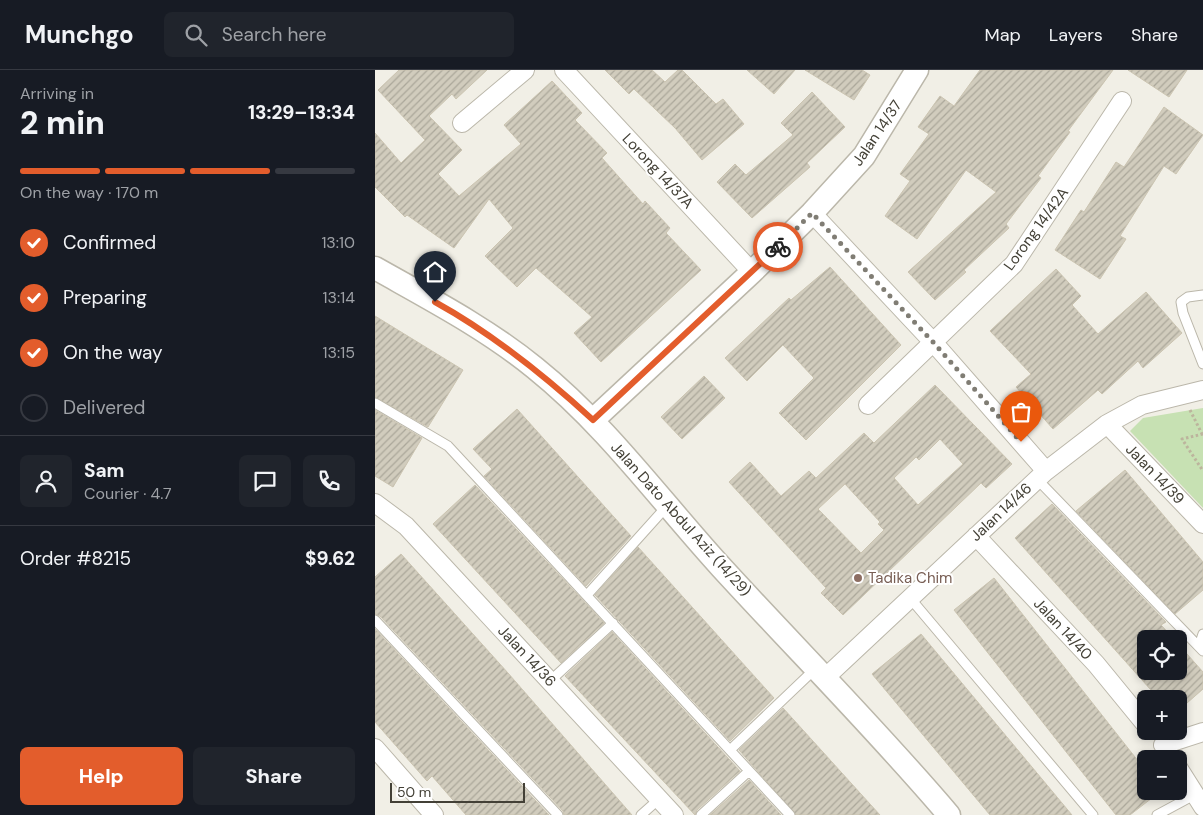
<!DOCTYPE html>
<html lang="en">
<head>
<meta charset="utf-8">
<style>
	body { margin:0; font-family:"DM Sans",sans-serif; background:#20242c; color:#f1f3f6; height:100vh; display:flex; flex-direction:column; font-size:19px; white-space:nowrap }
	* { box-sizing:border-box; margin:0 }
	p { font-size:16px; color:#9ea1a6 }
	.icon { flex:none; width:28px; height:28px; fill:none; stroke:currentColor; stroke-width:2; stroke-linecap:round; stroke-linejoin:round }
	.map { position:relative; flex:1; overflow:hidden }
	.sheet { display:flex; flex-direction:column; background:#171b24; width:375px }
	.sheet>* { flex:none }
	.controls { position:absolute; left:762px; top:560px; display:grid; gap:10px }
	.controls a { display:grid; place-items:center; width:50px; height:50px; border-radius:8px; background:#171b24; box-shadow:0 2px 8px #0003; font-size:25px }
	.scale { position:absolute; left:15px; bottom:12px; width:135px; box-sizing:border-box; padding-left:5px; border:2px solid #434036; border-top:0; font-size:14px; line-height:18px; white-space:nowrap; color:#434036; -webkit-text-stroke:4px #fff; paint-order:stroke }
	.pin { position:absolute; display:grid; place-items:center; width:42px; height:42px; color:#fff; margin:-51px -21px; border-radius:50% 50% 50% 0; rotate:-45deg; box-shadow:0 0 5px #0007 }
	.pin .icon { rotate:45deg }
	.courier { position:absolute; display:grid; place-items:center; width:50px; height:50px; margin:-25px; border:4px solid #e35d2c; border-radius:50%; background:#fff; color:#222; box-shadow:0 1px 6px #0007 }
	.summary em { font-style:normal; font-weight:800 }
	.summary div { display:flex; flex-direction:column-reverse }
	.summary { display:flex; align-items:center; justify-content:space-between; height:85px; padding:0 20px }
	h1 { font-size:32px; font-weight:800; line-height:38px }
	.bar { display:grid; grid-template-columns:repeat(4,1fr); gap:8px 5px; align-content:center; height:60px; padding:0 20px }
	.bar i { height:6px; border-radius:4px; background:#363941 }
	.bar .current { background:#e35d2c }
	.bar p { grid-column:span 4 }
	.line { display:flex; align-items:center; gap:12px; padding:0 20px; border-top:1px solid #363941 }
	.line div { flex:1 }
	.round { display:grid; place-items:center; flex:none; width:52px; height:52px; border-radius:8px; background:#20242c }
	ol { padding:0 20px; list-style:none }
	li { display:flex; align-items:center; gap:15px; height:55px }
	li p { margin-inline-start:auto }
	li .icon { padding:5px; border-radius:50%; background:#e35d2c; color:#fff; stroke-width:4 }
	li:last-child { color:#9ea1a6 }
	li i { width:28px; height:28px; border:2px solid #363941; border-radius:50% }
	.cta { display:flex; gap:10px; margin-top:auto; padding:10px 20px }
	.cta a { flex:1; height:58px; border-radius:8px; background:#e35d2c; color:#fff; font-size:20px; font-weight:800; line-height:58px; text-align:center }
	.cta a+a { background:#20242c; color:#f1f3f6 }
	header { display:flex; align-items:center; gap:30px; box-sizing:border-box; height:70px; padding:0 25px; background:#171b24; border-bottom:1px solid #363941 }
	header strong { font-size:24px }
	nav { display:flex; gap:28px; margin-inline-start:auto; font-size:18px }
	.search { width:350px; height:45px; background:#20242c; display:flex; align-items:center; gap:12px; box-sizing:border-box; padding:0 18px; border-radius:8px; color:#9ea1a6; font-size:19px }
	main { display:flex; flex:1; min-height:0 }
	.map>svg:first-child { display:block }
	.green { fill:#c7e1b3 }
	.building { fill:url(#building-hatch); stroke:#cbc4b1; fill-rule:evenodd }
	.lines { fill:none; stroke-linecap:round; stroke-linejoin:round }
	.service-casing { stroke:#bbb7aa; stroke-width:11 }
	.minor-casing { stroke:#bbb7aa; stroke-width:20 }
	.tertiary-casing { stroke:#bbb7aa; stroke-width:25 }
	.path { stroke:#bcb49d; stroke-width:3; stroke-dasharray:2.5 2.5; stroke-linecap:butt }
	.service { stroke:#fff; stroke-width:9 }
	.minor { stroke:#fff; stroke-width:18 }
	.tertiary { stroke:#fff; stroke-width:22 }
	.done { stroke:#807d74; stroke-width:5; stroke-dasharray:0 9 }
	.route { stroke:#e35d2c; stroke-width:6 }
	.education-dot { fill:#8d6e63; stroke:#fff; stroke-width:2 }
	.labels { text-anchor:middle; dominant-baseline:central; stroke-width:4; stroke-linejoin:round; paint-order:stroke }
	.street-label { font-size:15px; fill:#434036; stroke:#fff }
	.education-label { font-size:15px; fill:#785e54; stroke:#fff; text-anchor:start }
</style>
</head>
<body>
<header>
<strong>Munchgo</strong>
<div class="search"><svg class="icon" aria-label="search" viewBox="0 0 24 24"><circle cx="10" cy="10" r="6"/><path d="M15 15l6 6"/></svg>Search here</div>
<nav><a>Map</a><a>Layers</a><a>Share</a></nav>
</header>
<main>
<section class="sheet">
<div class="summary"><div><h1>2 min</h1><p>Arriving in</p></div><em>13:29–13:34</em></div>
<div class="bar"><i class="current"></i><i class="current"></i><i class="current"></i><i></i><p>On the way · 170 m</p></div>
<ol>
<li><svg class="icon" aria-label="check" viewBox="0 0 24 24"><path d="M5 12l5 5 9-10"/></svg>Confirmed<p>13:10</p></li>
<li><svg class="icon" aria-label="check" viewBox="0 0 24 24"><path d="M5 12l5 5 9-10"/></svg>Preparing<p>13:14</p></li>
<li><svg class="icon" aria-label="check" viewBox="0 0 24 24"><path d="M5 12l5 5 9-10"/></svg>On the way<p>13:15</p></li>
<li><i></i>Delivered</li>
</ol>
<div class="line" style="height:90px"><a class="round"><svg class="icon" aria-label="person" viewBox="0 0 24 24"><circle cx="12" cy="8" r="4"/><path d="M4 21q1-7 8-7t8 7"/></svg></a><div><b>Sam</b><p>Courier · 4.7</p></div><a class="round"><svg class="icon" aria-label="chat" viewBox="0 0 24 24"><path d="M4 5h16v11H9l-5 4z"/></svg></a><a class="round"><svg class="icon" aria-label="phone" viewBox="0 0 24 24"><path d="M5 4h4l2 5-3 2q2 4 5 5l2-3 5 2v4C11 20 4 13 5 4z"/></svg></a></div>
<div class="line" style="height:65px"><div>Order #8215</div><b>$9.62</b></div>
<div class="cta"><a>Help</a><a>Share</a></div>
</section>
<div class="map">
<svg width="828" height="745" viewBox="0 0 828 745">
	<defs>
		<pattern id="building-hatch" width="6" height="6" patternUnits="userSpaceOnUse" patternTransform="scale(1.25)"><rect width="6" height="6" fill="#d1ccbd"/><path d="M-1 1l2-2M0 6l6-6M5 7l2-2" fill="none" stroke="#aba79a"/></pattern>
	</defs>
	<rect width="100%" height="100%" fill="#f1efe6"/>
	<path class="green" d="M828 338V438L755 361 768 348Z"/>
	<path class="building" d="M24 0H112L81 29 77 24 54 46 87 80 63 104 84 126 146 74 129 55 177 11 207 43 200 50 232 83 227 88 268 134 270 131 295 158 291 163 326 200 226 292 199 263 217 247 161 198 142 217 110 186 138 158 114 129 79 178 32 145 30 147 0 117V63L26 93 50 70 3 20Z
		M230 0H277L290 12 303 0H307L341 34 348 29 369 54 327 90 300 58 259 19 254 24Z
		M372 0H420L399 24Z
		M430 0H487L495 5 479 30Z
		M605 0H738L693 61 695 62 663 106 666 108 631 154 634 158 589 200 591 202 560 230 533 202 621 122 591 100 542 169 510 146 535 111 525 104 554 64 543 57 565 26 579 36Z
		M753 0H812L794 27Z
		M437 22 470 57 432 93 435 97 377 148 342 112 360 94 371 105 418 65 406 53Z
		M789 37 828 65 801 104 789 96 745 166 751 169 725 209 680 180 706 140 709 142 741 92 749 97Z
		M455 197 526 275 431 370 404 343 439 308 408 275 372 311 350 288 414 228 416 230Z
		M681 199 706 226 697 235 723 264 771 222 807 263 768 298 763 291 727 324 723 320 678 359 641 317 656 304 615 261Z
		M0 246 88 300 53 357 0 327Z
		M329 306 350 328 307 369 286 347Z
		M560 315 637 394 611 418 606 413 468 545 446 523 451 518 354 412 375 392 406 426 434 401 441 408 489 363 499 373ZM565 369 588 394 543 435 519 408 541 387 544 390ZM470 414 505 452 503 454 509 460 486 483 443 439Z
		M142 339 256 466 211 516 109 406 117 399 98 379Z
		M0 340 47 368 18 417 0 406Z
		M750 400 828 492V520L800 544 701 441Z
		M100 415 229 553 186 593 58 454Z
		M677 434 791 552 786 555 799 569H771V601H804V575L828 602V619L804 640V629H784L640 468Z
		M263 477 399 628 355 671 220 525Z
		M26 484 133 603 257 745H189L188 741 5 546 0 544V507Z
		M619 508 771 701V721H786L755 745H741L579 540Z
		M0 559 174 745H91L57 706 52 711 0 652Z
		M237 562 365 701 322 740 320 745 190 606Z
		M546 564 697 745H615L497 604Z
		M408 638 505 745H421L364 680Z
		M374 710 406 745H335Z"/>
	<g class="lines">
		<g class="service-casing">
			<path id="service" d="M828 225 813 227 806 232 808 243 828 294
				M0 333 73 376 415 745
				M662 409 828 581
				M212 525 292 436
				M535 528 718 745
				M0 550 183 745
				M824 576 828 564
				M175 611 238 553
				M355 680 440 599
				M266 745 284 729
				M326 745 374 701
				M782 745 821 724"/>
		</g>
		<g class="minor-casing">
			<path id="minor" d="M189 0 377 202
				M87 53 150 0
				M437 143 558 272 671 401
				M493 335 639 194 747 31
				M732 354 828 454
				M0 433 31 456 299 745
				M601 466 721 594 771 655
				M451 607 671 401 732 354 767 335 828 320
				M788 675 828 662
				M0 678 59 745
				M804 699 828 737"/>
		</g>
		<g class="tertiary-casing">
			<path id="tertiary" d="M0 198C55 229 111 258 160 298 231 355 285 430 346 497 422 580 501 659 574 745
				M218 350 377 202 437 143 489 86 542 0"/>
		</g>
		<path class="path" d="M815 340 827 364
			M828 364 807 369 828 401"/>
		<use href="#service" class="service"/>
		<use href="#minor" class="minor"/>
		<use href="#tertiary" class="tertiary"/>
	</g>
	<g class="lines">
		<path class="done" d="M403 177 437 143 558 272 646 372"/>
		<path class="route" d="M60 232C118 264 169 305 218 350L403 177"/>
	</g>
	<circle class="education-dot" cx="483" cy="508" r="5"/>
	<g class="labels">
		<g class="street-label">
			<text transform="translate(502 63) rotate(-56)">Jalan 14/37</text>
			<text transform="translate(283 101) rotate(47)">Lorong 14/37A</text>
			<text transform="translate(661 159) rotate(-54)">Lorong 14/42A</text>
			<text transform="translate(780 404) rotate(46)">Jalan 14/39</text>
			<text transform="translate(626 442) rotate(-43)">Jalan 14/46</text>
			<text transform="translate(306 449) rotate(48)">Jalan Dato Abdul Aziz (14/29)</text>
			<text transform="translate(688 559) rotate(47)">Jalan 14/40</text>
			<text transform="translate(152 586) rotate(47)">Jalan 14/36</text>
		</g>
		<g class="education-label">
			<text x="493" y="508">Tadika Chim</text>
		</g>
	</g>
</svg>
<div class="controls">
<a><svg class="icon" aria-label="locate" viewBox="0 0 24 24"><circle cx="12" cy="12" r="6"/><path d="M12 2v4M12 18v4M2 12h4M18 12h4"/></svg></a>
<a>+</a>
<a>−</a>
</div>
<div class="scale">50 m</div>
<div class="pin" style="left:646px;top:372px;background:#ea580c"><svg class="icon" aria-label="bag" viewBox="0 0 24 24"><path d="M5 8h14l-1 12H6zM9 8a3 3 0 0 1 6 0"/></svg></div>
<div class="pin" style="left:60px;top:232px;background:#1f2937"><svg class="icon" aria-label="home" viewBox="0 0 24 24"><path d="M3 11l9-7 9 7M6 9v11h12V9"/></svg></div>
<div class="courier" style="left:403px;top:177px"><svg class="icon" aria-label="bike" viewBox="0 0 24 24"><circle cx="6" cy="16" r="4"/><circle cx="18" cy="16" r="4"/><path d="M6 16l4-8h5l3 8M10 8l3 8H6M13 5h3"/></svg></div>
</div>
</main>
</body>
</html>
